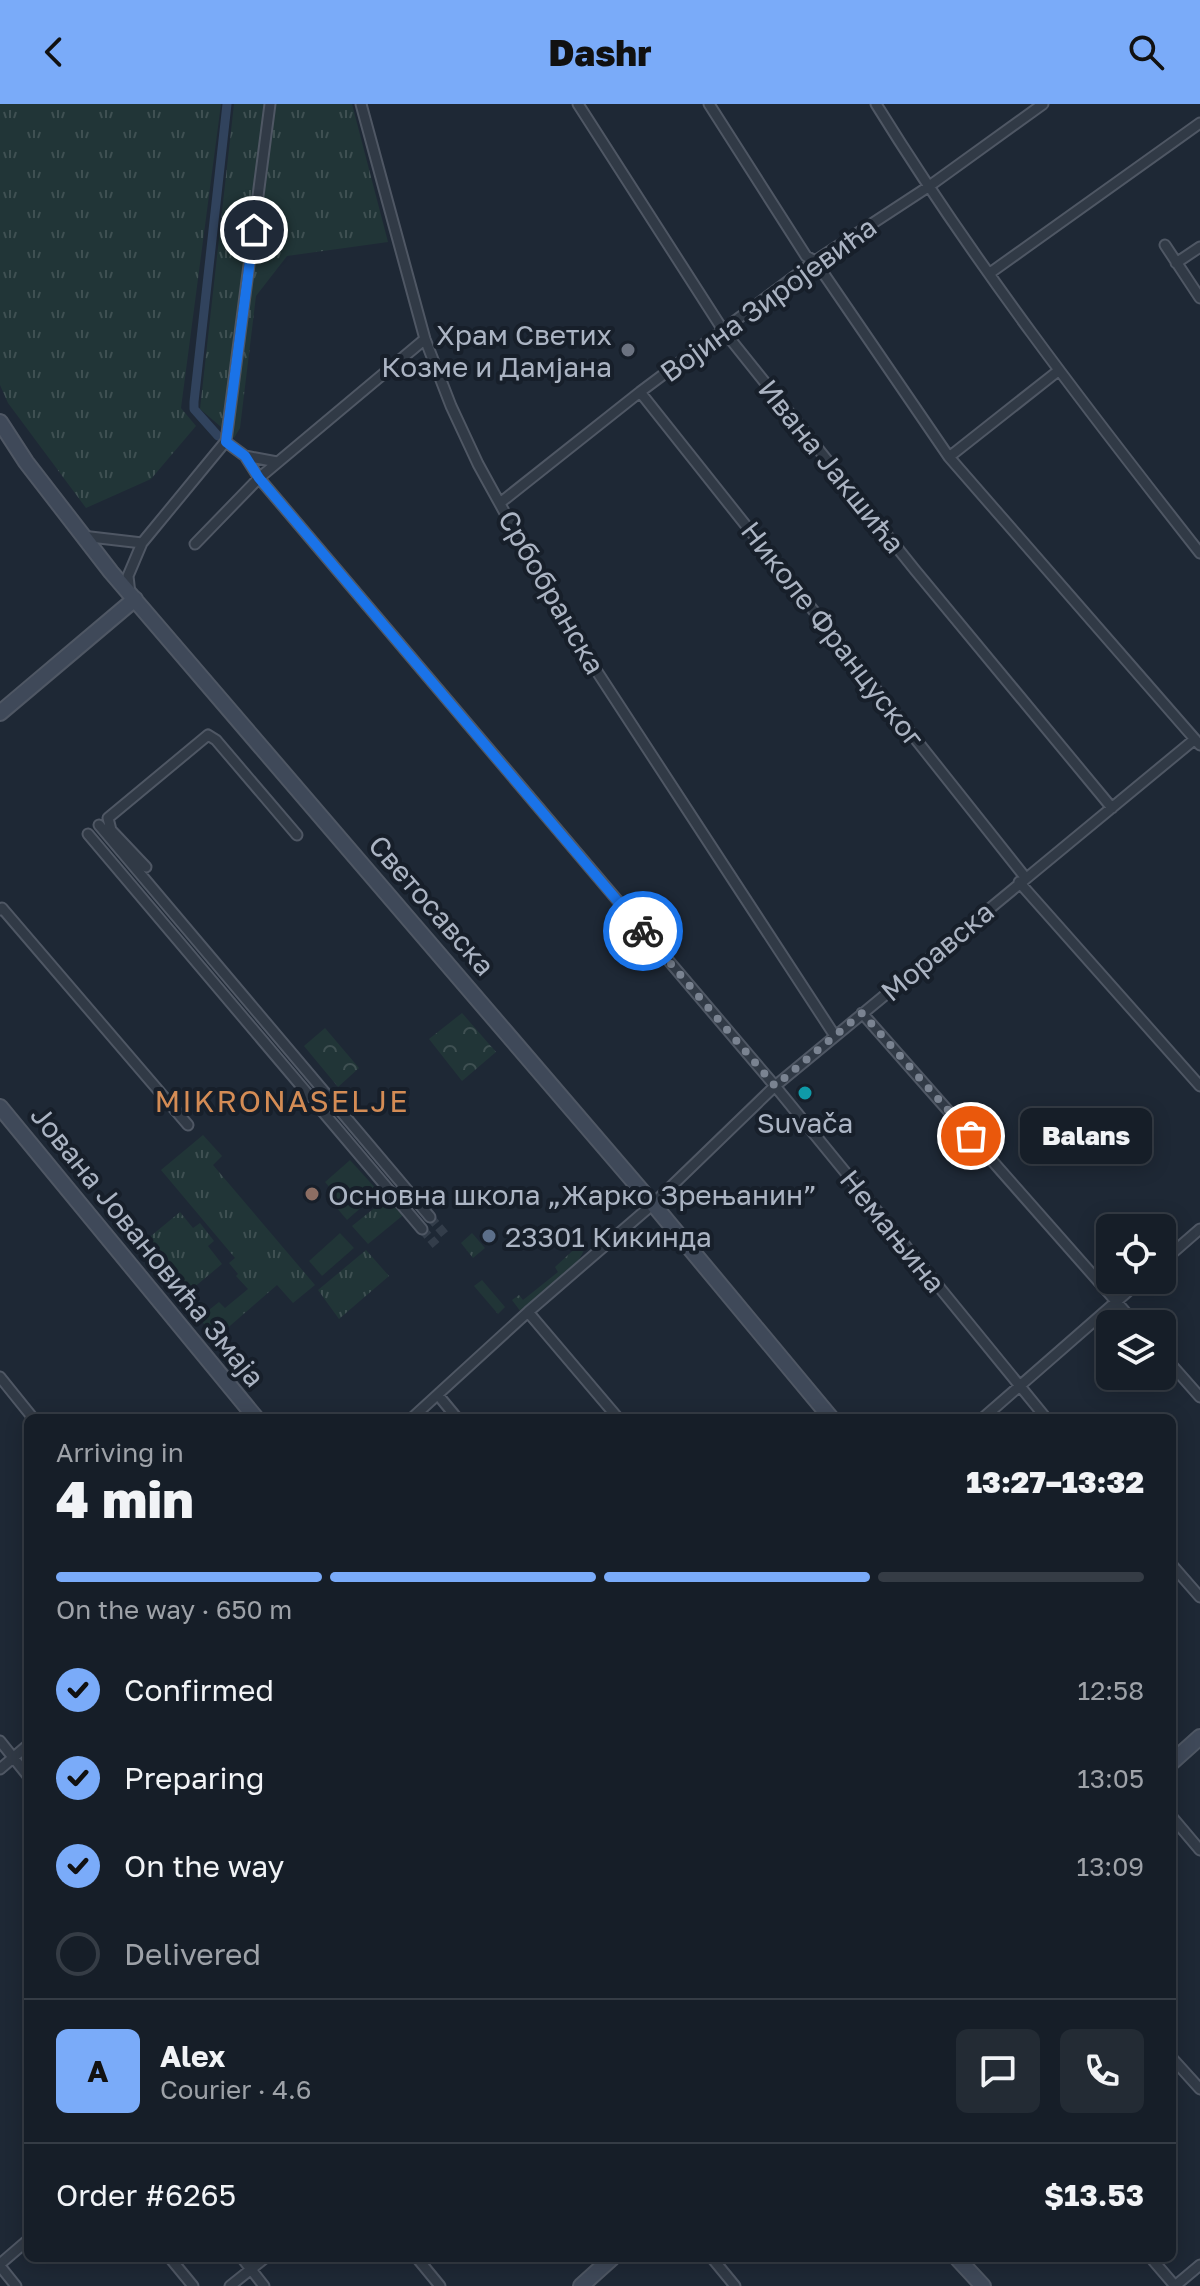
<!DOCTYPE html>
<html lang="en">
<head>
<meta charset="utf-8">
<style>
	body { margin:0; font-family:"Golos Text",sans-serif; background:#232b34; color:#f1f3f6; height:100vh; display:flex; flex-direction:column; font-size:30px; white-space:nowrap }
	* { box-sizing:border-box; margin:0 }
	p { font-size:26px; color:#9ea2a8 }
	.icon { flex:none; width:44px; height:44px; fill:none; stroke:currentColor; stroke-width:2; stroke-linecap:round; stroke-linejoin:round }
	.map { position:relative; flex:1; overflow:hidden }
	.details { position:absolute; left:24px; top:1310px; width:1152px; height:848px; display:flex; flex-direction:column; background:#161e28; border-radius:12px; box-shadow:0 4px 20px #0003,0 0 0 2px #353c45 }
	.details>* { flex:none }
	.buttons { position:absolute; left:1096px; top:1110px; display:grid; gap:16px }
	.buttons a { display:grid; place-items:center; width:80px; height:80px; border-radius:12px; background:#161e28; box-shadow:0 4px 20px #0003,0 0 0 2px #353c45; font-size:40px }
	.pin { position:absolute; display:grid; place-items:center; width:68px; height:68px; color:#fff; margin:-34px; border:4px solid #fff; border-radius:50%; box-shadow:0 2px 8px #0007 }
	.courier { position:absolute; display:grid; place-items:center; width:80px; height:80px; margin:-40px; border:6px solid #1a73e8; border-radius:50%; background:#fff; color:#222; box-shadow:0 2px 10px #0007 }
	.bubble { position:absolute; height:56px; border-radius:12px; background:#161e28; box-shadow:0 4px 20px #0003,0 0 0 2px #353c45; font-size:26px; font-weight:800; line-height:56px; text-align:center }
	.overview em { font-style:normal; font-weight:800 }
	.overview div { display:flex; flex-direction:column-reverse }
	.overview { display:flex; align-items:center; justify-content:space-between; height:136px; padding:0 32px }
	h1 { font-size:52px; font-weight:800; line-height:60px }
	.bar { display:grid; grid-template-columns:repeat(4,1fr); gap:12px 8px; align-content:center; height:96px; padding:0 32px }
	.bar i { height:10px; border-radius:6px; background:#353c45 }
	.bar .on { background:#7aabf9 }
	.bar p { grid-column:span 4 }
	.line { display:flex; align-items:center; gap:20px; padding:0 32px; border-top:2px solid #353c45 }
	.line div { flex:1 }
	.round { display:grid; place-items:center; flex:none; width:84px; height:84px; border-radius:12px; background:#232b34 }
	ol { padding:0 32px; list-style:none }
	li { display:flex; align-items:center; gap:24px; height:88px }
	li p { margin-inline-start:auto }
	li .icon { padding:8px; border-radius:50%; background:#7aabf9; color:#111; stroke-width:4 }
	li:last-child { color:#9ea2a8 }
	li i { width:44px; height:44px; border:4px solid #353c45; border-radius:50% }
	header { display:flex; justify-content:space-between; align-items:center; height:104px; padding:0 32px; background:#7aabf9; color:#111; font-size:36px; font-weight:800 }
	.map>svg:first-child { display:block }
	.grass { fill:url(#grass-tufts) }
	.park { fill:url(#park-crowns) }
	.pitch { fill:#213537 }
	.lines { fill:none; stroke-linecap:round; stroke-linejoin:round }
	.canal { stroke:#31435d; stroke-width:9 }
	.street-tunnel { stroke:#333d4a; stroke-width:9; stroke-dasharray:9 4.5; stroke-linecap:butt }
	.street-casing { stroke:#4f5764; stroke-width:13 }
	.secondary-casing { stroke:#4f5764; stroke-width:18 }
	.street { stroke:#313a46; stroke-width:9 }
	.secondary { stroke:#3f4959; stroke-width:14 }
	.done { stroke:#7a8391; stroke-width:8; stroke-dasharray:0 14.4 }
	.route { stroke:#1a73e8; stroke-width:10 }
	.worship-dot { fill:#6b7280; stroke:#171f2a; stroke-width:3 }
	.culture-dot { fill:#0f9aa8; stroke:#171f2a; stroke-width:3 }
	.education-dot { fill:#8d6e63; stroke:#171f2a; stroke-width:3 }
	.service-dot { fill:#5c6f8a; stroke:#171f2a; stroke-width:3 }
	.labels { text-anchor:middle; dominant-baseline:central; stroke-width:8; stroke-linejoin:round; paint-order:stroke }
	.street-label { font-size:28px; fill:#abb4c3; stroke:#171f2a }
	.poi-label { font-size:28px; fill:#abb4c3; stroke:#171f2a; text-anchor:start }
	.neighbourhood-label { font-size:30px; letter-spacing:2px; fill:#d48c55; stroke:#171f2a }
</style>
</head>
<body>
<header><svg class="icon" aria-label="back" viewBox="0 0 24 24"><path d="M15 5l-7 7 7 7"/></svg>Dashr<svg class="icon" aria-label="search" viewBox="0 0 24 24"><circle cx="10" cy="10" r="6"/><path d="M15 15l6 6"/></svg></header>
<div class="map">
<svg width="1200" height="2182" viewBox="0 0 1200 2182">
	<defs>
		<pattern id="grass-tufts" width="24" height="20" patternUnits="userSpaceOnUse" patternTransform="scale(2)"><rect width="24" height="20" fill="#213537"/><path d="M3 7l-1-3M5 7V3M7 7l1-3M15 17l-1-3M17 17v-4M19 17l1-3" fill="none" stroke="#3f5052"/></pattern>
		<pattern id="park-crowns" width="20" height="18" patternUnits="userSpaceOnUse" patternTransform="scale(2)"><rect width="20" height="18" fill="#213537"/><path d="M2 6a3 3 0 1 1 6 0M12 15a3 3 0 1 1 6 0" fill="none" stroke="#3f5052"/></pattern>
	</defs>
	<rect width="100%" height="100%" fill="#1e2835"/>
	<path class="grass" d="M0 0H221L181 304 196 322 151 375 86 404 8 299 0 281Z
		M234 0H352L388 138 287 152 256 192 240 324 234 334 200 305Z
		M203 1031 222 1052 213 1061 315 1181 293 1199 277 1181 216 1234 192 1206 203 1198 209 1206 219 1198 225 1204 248 1185 236 1172 238 1170 229 1159 235 1154 161 1066Z
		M392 1090 407 1108 368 1140 352 1122Z
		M180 1108 193 1124 200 1119 214 1137 208 1142 222 1160 186 1190 192 1197 188 1200 140 1141Z
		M472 1129 485 1144 473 1154 461 1139Z
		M580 1140H585C584 1163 539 1192 521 1208L512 1196 519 1191 523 1196 558 1168 555 1163Z
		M366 1146 389 1172 339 1215 318 1186Z
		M482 1176 505 1203 498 1210 474 1182Z"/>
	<path class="park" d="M462 909 496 948 462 977 429 935Z
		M325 924 359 964 338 983 304 942Z"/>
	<path class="pitch" d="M350 1056 379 1088 347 1116 330 1096 336 1091 325 1078Z
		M340 1129 354 1144 322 1172 309 1157Z"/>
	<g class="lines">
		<path class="canal" d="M218 332 194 305V298L227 0"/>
		<path class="street-tunnel" d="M430 1113 447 1133
			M422 1125 436 1141"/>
		<g class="street-casing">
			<path id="street" d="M361 0 425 235 451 302 478 360 566 520 835 932
				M578 0 723 226 915 466 1112 704
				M709 0 806 152 815 157 949 353 1200 641
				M876 0C973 157 1086 304 1200 449
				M1165 141 1200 194
				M1176 159 1200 143
				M990 169 1200 19
				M640 288 1025 773
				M226 338 245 352 259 374 775 982 1046 1314
				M245 352 277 358
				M949 353 1058 267
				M500 399 640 288 815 157 928 83 1043 0
				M82 432 142 439
				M195 440 259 374 425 235
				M130 490 128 472 142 439 226 337 270 0
				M99 721 430 1113
				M88 730 422 1125
				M146 763 111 726 108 714 208 631 216 636 297 731
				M1019 778 1200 982
				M0 806 2 804 188 1021
				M862 909 1136 1220
				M1162 1158 1200 1125
				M528 1208 618 1314
				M1162 1250 1200 1293
				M0 1273 33 1314
				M438 1291 457 1314
				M412 1314 528 1208 653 1100 775 982 1195 635
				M983 1314 1141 1176
				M1172 1461 1200 1493
				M0 1637 28 1672
				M0 1665 28 1641
				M1172 1713 1200 1746
				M1172 1954 1200 1985
				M170 2154 193 2182
				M242 2154 264 2182
				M417 2154 440 2182
				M712 2154 735 2182
				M1151 2154 1175 2182
				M0 2160 28 2136
				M0 2162 16 2182
				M230 2182 265 2154
				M1175 2182 1200 2161"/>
		</g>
		<g class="secondary-casing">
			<path id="secondary" d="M0 318 26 358 111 468 653 1100 831 1314
				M0 609 135 495
				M0 1003 256 1314
				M1172 1658 1200 1633
				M957 2154 983 2182
				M581 2182 612 2154"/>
		</g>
		<use href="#street" class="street"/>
		<use href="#secondary" class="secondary"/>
	</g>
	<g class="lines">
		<path class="done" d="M643 827 775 982 862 909 971 1032"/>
		<path class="route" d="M254 126 226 338 245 352 259 374 643 827"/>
	</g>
	<circle class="worship-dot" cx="628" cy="246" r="8"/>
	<circle class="culture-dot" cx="805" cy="989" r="8"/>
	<circle class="education-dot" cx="312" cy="1090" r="8"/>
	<circle class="service-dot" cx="489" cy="1132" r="8"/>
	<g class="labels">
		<g class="street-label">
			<text transform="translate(768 195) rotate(-36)">Војина Зиројевића</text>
			<text transform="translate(832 362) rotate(51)">Ивана Јакшића</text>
			<text transform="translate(552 488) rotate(60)">Србобранска</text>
			<text transform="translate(833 530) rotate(52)">Николе Француског</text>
			<text transform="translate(432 801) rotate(49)">Светосавска</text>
			<text transform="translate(937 847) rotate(-40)">Моравска</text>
			<text transform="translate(893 1127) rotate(51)">Немањина</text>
			<text transform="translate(148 1142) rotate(51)">Јована Јовановића Змаја</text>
		</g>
		<g class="poi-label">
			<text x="612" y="230" text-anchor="end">Храм Светих<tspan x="612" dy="32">Козме и Дамјана</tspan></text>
			<text x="805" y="1018" text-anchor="middle">Suvača</text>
			<text x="328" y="1090">Основна школа „Жарко Зрењанин”</text>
			<text x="505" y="1132">23301 Кикинда</text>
		</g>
		<g class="neighbourhood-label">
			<text x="282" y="997">MIKRONASELJE</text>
		</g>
	</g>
</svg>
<div class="buttons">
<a><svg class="icon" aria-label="locate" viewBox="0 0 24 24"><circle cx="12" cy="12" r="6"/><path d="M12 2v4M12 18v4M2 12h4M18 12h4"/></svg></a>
<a><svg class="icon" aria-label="layers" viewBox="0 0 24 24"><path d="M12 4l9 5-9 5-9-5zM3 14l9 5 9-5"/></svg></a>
</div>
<div class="pin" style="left:971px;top:1032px;background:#ea580c"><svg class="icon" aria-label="bag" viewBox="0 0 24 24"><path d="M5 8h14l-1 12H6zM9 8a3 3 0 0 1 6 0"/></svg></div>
<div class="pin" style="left:254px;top:126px;background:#1f2937"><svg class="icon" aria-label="home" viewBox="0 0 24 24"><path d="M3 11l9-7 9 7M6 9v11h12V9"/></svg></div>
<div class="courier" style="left:643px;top:827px"><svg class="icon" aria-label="bike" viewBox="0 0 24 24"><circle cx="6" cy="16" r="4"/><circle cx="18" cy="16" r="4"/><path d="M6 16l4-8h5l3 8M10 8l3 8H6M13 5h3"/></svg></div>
<div class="bubble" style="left:1020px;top:1004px;width:132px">Balans</div>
<section class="details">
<div class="overview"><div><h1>4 min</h1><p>Arriving in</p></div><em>13:27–13:32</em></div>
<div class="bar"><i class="on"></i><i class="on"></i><i class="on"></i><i></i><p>On the way · 650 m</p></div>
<ol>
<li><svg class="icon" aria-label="check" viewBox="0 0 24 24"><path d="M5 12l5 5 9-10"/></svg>Confirmed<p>12:58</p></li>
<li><svg class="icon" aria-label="check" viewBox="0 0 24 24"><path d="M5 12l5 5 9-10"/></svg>Preparing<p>13:05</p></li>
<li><svg class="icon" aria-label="check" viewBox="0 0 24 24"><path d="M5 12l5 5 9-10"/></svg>On the way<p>13:09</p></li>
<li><i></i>Delivered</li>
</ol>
<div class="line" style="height:144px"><b class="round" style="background:#7aabf9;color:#111">A</b><div><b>Alex</b><p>Courier · 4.6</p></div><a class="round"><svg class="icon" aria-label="chat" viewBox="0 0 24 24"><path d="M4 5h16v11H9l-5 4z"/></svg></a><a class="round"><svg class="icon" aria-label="phone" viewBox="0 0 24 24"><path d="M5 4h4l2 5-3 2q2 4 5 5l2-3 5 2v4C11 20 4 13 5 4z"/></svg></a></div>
<div class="line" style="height:104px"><div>Order #6265</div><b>$13.53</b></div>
</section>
</div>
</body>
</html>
